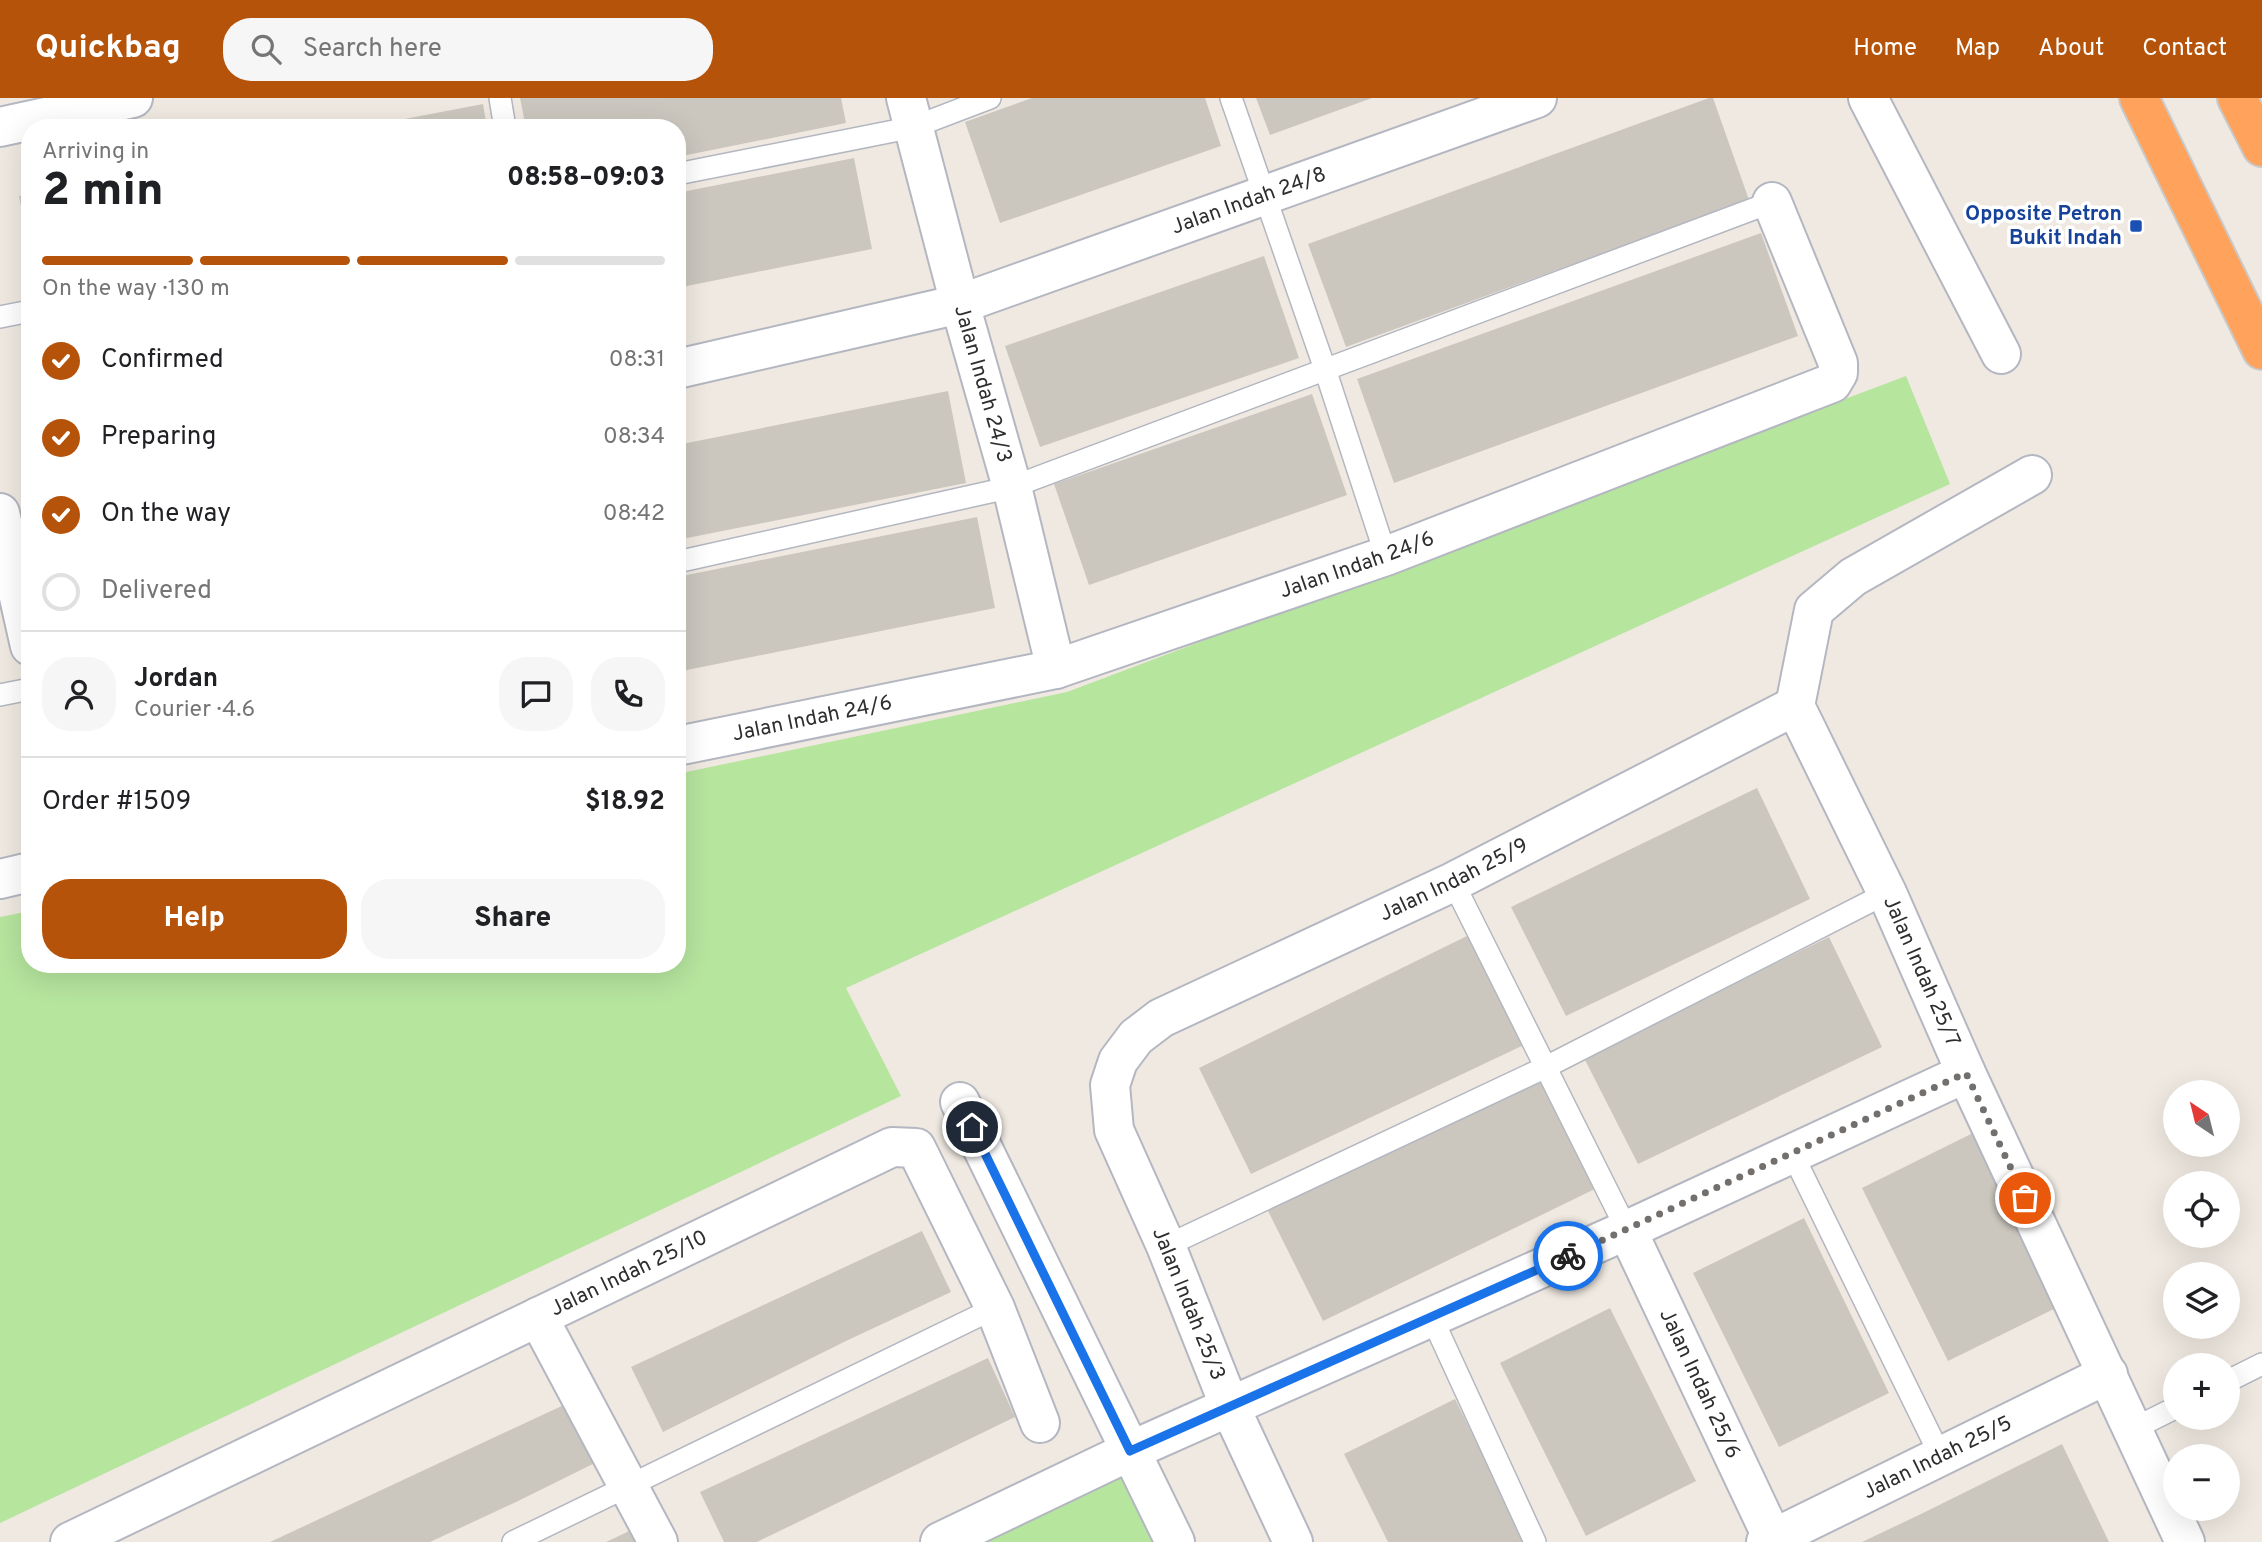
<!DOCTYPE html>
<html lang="en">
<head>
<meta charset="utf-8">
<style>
	body { margin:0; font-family:Overpass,sans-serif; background:#f6f6f6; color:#202124; height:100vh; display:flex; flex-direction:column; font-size:26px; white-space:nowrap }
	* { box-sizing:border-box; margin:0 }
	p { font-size:23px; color:#757577 }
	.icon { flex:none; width:38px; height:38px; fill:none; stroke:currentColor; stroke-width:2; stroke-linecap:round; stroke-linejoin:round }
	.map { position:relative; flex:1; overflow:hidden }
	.drawer { position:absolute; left:21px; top:21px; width:665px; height:854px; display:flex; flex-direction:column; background:#fff; border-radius:28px; box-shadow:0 7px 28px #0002 }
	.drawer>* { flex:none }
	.needle { width:46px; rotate:325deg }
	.fabs { position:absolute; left:2163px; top:982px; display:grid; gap:14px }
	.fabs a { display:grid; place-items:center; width:77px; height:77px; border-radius:50%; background:#fff; box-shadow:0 7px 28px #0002; font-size:35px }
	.pin { position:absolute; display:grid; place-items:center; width:60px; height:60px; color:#fff; margin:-30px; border:4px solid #fff; border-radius:50%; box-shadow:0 2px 7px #0007 }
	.courier { position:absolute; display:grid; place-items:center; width:70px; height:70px; margin:-35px; border:5px solid #1a73e8; border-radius:50%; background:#fff; color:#222; box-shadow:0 2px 9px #0007 }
	.overview em { font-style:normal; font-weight:800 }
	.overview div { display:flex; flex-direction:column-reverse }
	.overview { display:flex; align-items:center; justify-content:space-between; height:119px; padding:0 21px }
	h1 { font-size:46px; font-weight:800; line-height:52px }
	.bar { display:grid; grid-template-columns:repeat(4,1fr); gap:10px 7px; align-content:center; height:84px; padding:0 21px }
	.bar i { height:9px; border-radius:5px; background:#e0e0e0 }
	.bar .selected { background:#b45309 }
	.bar p { grid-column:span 4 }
	.line { display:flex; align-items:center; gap:18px; padding:0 21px; border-top:2px solid #e0e0e0 }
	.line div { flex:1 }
	.round { display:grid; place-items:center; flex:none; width:74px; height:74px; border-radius:28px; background:#f6f6f6 }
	ol { padding:0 21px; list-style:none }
	li { display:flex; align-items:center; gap:21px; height:77px }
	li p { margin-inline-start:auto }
	li .icon { padding:7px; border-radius:50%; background:#b45309; color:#fff; stroke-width:4 }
	li:last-child { color:#757577 }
	li i { width:38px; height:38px; border:4px solid #e0e0e0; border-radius:50% }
	.button { display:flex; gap:14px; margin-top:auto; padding:14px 21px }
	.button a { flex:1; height:80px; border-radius:28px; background:#b45309; color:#fff; font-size:28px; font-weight:800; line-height:80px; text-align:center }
	.button a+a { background:#f6f6f6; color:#202124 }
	header { display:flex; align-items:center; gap:42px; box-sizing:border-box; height:98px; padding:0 35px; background:#b45309; color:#fff }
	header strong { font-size:33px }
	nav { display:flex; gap:38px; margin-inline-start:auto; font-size:24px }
	.search { width:490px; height:63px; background:#f6f6f6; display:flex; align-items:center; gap:18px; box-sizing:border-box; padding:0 24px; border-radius:28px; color:#757577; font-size:26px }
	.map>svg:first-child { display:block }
	.green { fill:#b6e59e }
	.building { fill:#cbc7bf }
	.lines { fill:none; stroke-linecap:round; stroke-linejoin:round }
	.lane-casing { stroke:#b4b7c1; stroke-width:24 }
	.street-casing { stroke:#b4b7c1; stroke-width:42 }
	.highway-casing { stroke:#c9c9c9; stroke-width:42 }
	.lane { stroke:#fff; stroke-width:21 }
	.street { stroke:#fff; stroke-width:38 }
	.highway { stroke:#ffa35c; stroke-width:38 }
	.done { stroke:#726f6d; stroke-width:7; stroke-dasharray:0 12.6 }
	.route { stroke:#1a73e8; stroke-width:9 }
	.transit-dot { fill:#1a4fb4; stroke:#fff; stroke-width:2.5 }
	.labels { text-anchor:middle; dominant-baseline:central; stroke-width:7; stroke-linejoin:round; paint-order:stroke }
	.street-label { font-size:21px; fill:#2e2e2e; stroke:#fff }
	.transit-label { font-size:21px; font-weight:bold; fill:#164399; stroke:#fff; text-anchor:end }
</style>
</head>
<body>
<header>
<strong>Quickbag</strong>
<div class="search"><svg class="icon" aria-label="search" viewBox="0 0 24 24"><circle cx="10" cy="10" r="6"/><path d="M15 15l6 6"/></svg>Search here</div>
<nav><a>Home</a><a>Map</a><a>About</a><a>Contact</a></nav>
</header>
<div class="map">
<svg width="2262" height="1444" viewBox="0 0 2262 1444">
	<rect width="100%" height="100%" fill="#efe9e1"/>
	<path class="green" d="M1906 278 1950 386 846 890 901 998 0 1425V819L30 813V866H677V676L1067 594Z
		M1130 1353 1175 1444H940Z"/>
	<path class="building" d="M520 0H841L846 25 677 59V30H526Z
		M1032 0H1205L1221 48 1000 125 965 24Z
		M1256 0H1372L1270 37Z
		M1709 0H1713L1749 102 1346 249 1308 146Z
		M483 6 487 30H369L368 28Z
		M854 60 872 151 677 190V95Z
		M30 96V145H28L19 98Z
		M1761 135 1798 238 1394 385 1357 281Z
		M1264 158 1299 260 1040 349 1005 248Z
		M948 293 966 385 677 442V347Z
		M1312 296 1347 397 1089 487 1054 386Z
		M977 419 995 510 677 574V479Z
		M1757 690 1810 801 1566 918 1511 809Z
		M1475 834 1528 945 1251 1076 1199 970Z
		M1829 839 1882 949 1638 1066 1583 958Z
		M1545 979 1599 1089 1323 1223 1267 1111 1332 1082Z
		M1973 1035 2058 1209 1948 1263 1862 1090Z
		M1804 1120 1889 1295 1779 1349 1693 1175Z
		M922 1133 951 1194 848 1242 663 1334 631 1269Z
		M1610 1210 1696 1383 1586 1438 1500 1265Z
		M988 1260 1015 1319 757 1444H724L700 1394Z
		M581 1299 609 1358 514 1405 430 1444H270Z
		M1455 1301 1526 1444H1388L1344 1356Z
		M2062 1346 2109 1444H1862L1921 1416Z
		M642 1427 650 1444H606Z"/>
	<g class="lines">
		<g class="lane-casing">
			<path id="lane" d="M500 0 505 30
				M1231 0 1325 271 1386 458
				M677 76 914 29 990 0
				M0 219 30 213
				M677 464 1012 389 1772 104
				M0 597 30 591
				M1453 784 1627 1132
				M1792 1055 1941 1359
				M1166 1148 1546 969 1887 795
				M1432 1220 1535 1444
				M2228 1283 2262 1266
				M2133 1331 2175 1310
				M513 1444 995 1210"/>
		</g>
		<g class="street-casing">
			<g id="street">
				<path id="s1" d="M906 0 960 206 1012 389 1056 571"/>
				<path d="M1868 0 2001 256"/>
				<path d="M0 29 133 0"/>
				<path id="s2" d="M677 271 960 206 1537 0"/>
				<path d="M0 415 30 548"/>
				<path id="s3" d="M1795 608 1887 795 1966 975 2185 1444"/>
				<path d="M1795 608 1814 512 1853 479 2032 377"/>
				<path id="s4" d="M677 648 1056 571 1386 458 1832 285 1838 275V265L1772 104"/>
				<path d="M0 781 30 774"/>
				<path d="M960 1004 1175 1444"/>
				<path id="s5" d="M1627 1132 1773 1441"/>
				<path d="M538 1219 658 1444"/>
				<path id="s6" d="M70 1444 892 1049 916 1050 995 1210 1040 1325"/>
				<path d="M940 1444 1130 1353 1627 1132 1966 975"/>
				<path id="s7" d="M1293 1444 1230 1309 1166 1148 1114 1032 1110 987 1118 963 1136 939 1161 920 1453 784 1795 608"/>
				<path id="s8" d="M1766 1444 2108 1276"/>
			</g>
		</g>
		<g class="highway-casing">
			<path id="highway" d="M2139 0 2262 252
				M2237 0 2262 49"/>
		</g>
		<use href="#lane" class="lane"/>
		<use href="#street" class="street"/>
		<use href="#highway" class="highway"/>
	</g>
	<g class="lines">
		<path class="done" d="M1568 1158 1966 975 2025 1100"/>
		<path class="route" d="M972 1029 1130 1353 1568 1158"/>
	</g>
	<rect class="transit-dot" x="2129" y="121" width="14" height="14" rx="3.5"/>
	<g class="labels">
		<g class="street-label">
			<text stroke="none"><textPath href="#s2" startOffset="597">Jalan Indah 24/8</textPath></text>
			<text stroke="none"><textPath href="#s1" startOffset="296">Jalan Indah 24/3</textPath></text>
			<text stroke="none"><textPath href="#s4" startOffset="705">Jalan Indah 24/6</textPath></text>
			<text stroke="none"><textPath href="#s4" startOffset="138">Jalan Indah 24/6</textPath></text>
			<text stroke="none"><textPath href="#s7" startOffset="905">Jalan Indah 25/9</textPath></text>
			<text stroke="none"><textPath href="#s3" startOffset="294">Jalan Indah 25/7</textPath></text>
			<text stroke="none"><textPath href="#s6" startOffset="620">Jalan Indah 25/10</textPath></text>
			<text transform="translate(1188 1206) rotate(68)">Jalan Indah 25/3</text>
			<text stroke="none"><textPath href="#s5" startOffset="170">Jalan Indah 25/6</textPath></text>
			<text stroke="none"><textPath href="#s8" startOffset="191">Jalan Indah 25/5</textPath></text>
		</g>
		<g class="transit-label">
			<text x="2122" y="116">Opposite Petron<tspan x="2122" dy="24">Bukit Indah</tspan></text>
		</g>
	</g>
</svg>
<div class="fabs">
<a><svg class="needle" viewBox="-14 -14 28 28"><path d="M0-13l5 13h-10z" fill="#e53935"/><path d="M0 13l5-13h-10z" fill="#757577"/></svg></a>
<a><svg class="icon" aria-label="locate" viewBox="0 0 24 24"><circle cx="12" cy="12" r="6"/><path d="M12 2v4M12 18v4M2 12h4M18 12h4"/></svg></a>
<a><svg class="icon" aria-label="layers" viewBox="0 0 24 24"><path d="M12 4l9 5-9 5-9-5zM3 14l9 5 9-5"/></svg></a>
<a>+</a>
<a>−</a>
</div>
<div class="pin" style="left:2025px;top:1100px;background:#ea580c"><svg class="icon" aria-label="bag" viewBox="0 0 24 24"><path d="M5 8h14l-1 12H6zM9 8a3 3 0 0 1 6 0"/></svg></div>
<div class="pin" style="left:972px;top:1029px;background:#1f2937"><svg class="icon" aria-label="home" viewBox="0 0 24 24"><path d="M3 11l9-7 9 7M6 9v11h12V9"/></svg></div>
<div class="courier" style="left:1568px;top:1158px"><svg class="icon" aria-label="bike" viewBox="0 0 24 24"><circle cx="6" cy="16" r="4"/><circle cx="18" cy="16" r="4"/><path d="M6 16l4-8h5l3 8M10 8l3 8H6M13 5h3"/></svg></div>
<section class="drawer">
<div class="overview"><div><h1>2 min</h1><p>Arriving in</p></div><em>08:58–09:03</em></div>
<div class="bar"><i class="selected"></i><i class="selected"></i><i class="selected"></i><i></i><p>On the way · 130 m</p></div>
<ol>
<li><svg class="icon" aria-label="check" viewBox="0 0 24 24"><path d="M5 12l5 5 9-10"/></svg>Confirmed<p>08:31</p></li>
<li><svg class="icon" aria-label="check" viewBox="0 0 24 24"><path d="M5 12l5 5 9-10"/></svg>Preparing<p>08:34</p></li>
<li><svg class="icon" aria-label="check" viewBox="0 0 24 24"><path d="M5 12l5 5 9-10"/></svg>On the way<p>08:42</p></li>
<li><i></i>Delivered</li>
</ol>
<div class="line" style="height:126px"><a class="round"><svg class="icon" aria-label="person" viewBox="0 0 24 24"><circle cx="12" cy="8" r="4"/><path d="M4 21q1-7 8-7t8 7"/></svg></a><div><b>Jordan</b><p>Courier · 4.6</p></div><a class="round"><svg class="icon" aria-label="chat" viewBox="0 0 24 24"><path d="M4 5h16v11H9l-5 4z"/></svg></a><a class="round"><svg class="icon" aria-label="phone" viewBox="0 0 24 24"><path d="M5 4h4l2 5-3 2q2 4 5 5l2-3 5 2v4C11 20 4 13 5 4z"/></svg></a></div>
<div class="line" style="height:91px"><div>Order #1509</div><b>$18.92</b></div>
<div class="button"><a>Help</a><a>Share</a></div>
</section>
</div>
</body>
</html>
